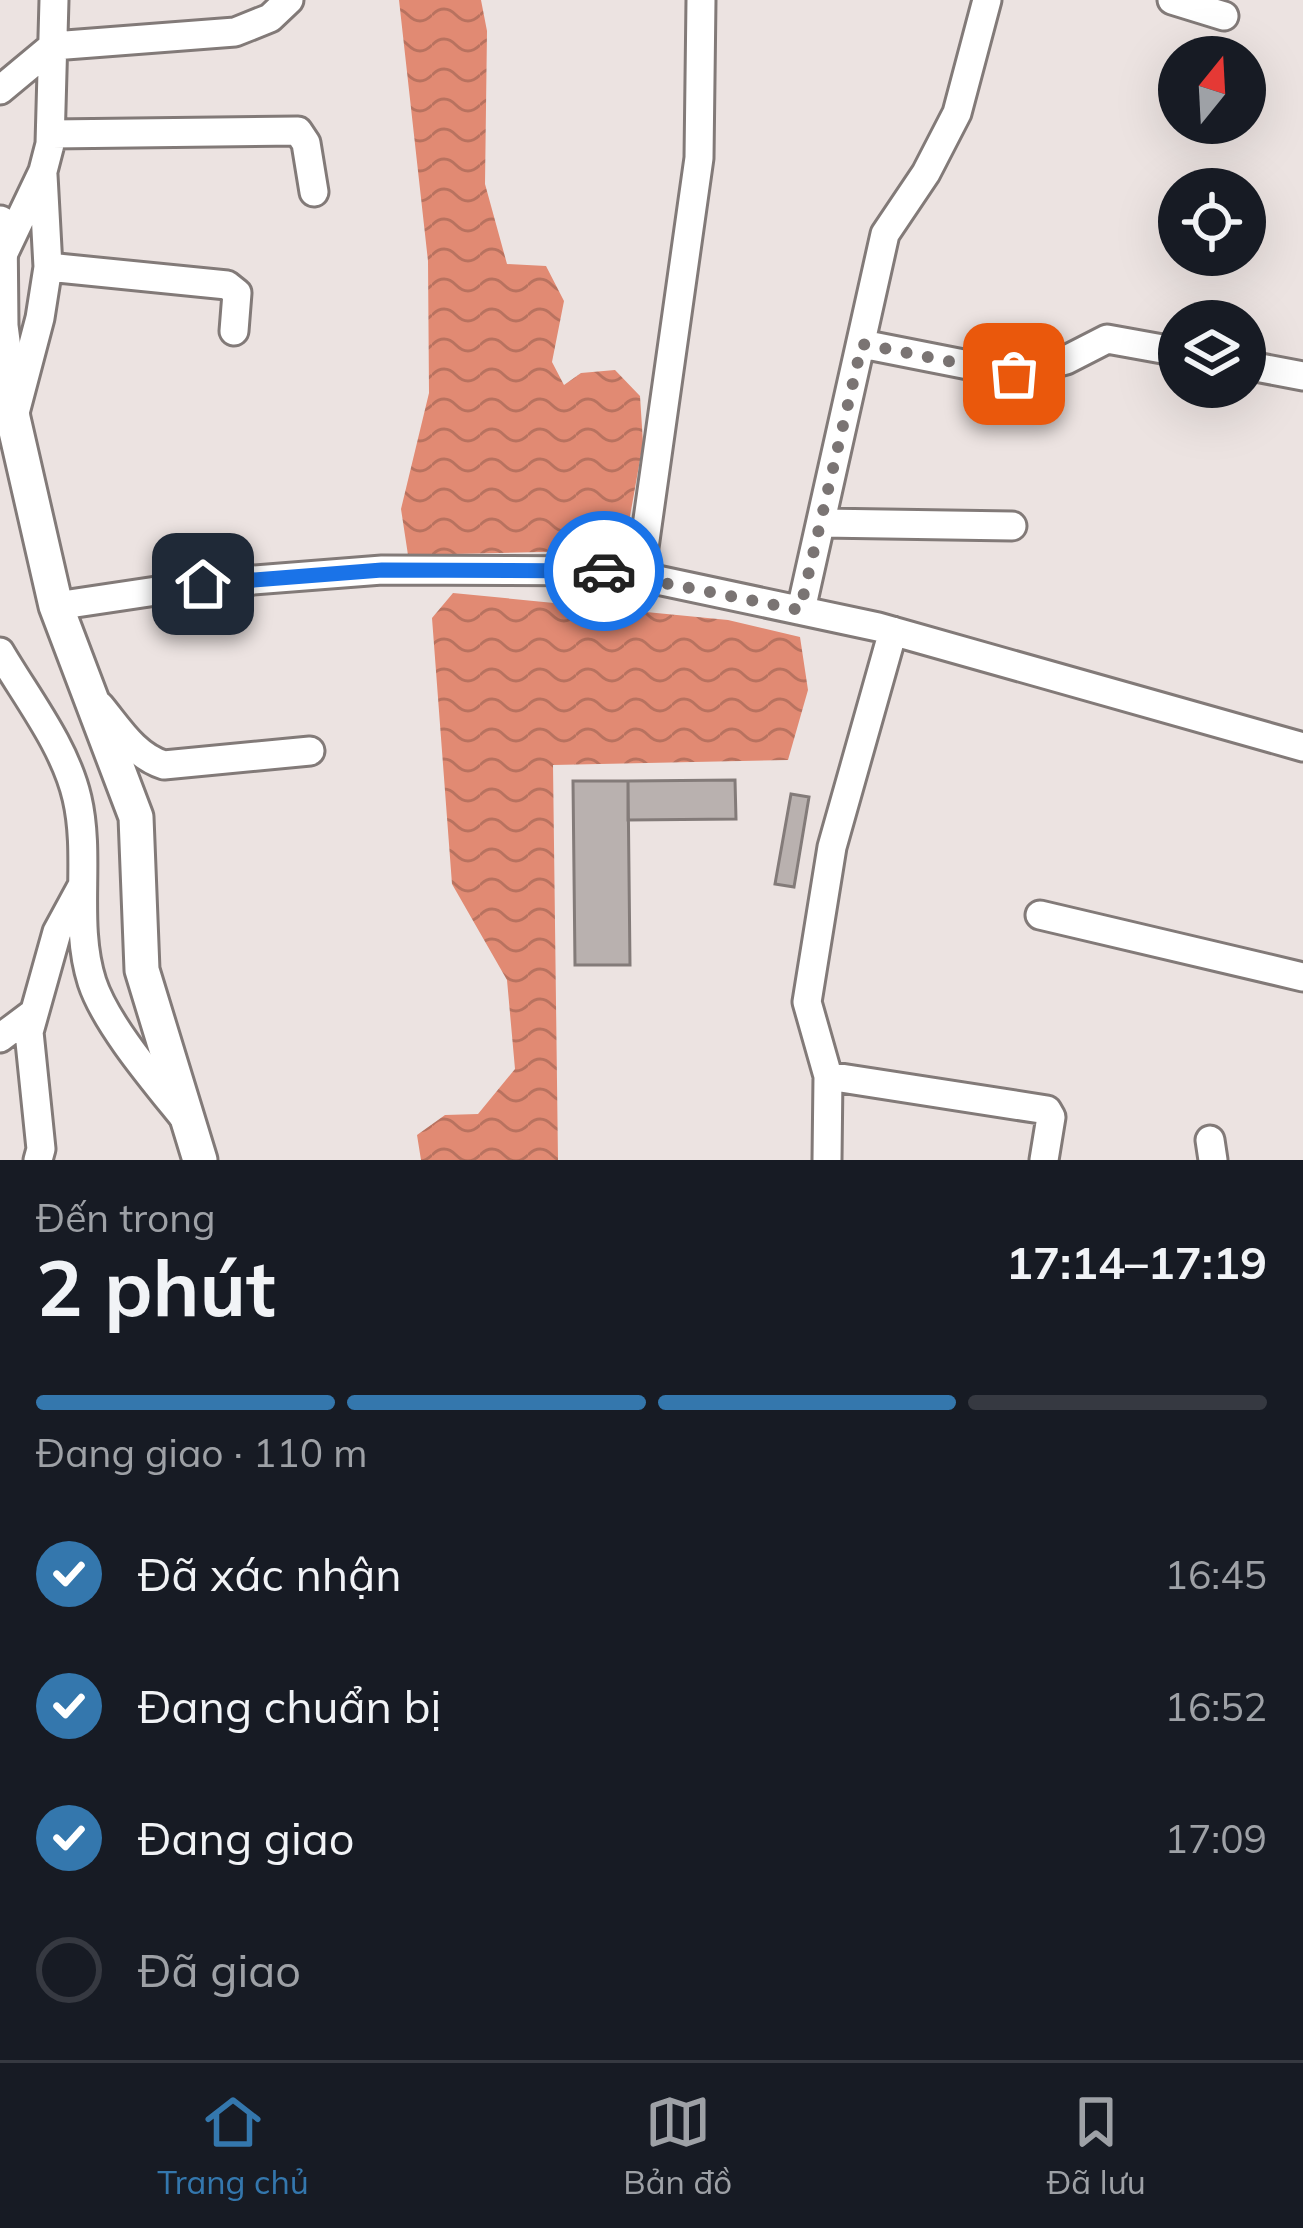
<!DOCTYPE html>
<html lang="vi">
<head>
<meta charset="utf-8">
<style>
	body { margin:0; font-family:Mulish,sans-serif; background:#20242c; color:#f1f3f6; height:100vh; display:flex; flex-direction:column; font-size:45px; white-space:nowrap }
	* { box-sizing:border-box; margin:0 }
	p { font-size:39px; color:#9ea1a6 }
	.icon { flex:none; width:66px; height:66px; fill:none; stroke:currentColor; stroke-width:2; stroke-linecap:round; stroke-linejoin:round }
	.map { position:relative; height:1160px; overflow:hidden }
	.panel { display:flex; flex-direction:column; background:#171b24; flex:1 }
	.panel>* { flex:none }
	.needle { width:78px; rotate:18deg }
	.buttons { position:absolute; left:1158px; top:36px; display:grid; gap:24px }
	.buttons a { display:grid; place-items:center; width:108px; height:108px; border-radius:50%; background:#171b24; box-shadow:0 12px 48px #0002; font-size:60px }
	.pin { position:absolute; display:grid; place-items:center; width:102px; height:102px; color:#fff; margin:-51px; border-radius:24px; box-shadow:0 6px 18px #0006 }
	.courier { position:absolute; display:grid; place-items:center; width:120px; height:120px; margin:-60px; border:9px solid #1a73e8; border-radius:50%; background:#fff; color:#222; box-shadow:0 3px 15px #0007 }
	.head em { font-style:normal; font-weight:700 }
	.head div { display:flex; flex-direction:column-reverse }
	.head { display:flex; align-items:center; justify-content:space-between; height:204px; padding:0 36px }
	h1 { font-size:78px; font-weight:700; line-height:90px }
	.bar { display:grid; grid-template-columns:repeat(4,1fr); gap:18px 12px; align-content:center; height:144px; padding:0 36px }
	.bar i { height:15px; border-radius:9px; background:#363941 }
	.bar .on { background:#3477ad }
	.bar p { grid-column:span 4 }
	ol { padding:0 36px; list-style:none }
	li { display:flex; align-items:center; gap:36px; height:132px }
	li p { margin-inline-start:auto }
	li .icon { padding:12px; border-radius:50%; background:#3477ad; color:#fff; stroke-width:4 }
	li:last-child { color:#9ea1a6 }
	li i { width:66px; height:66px; border:6px solid #363941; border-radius:50% }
	.tab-bar { display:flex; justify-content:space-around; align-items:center; height:168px; border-top:3px solid #363941; background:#171b24; font-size:33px; color:#9ea1a6 }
	.tab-bar a { display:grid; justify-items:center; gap:6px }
	.tab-bar .on { color:#3477ad }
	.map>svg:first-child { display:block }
	.water { fill:url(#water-waves) }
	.building { fill:#b9b1af; stroke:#837b79; stroke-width:3 }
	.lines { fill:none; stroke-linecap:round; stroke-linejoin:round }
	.minor-casing { stroke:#827a78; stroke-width:33 }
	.major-casing { stroke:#827a78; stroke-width:39 }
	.minor { stroke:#fff; stroke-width:27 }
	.major { stroke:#fff; stroke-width:33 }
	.done { stroke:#7a7473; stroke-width:12; stroke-dasharray:0 21.6 }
	.route { stroke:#1a73e8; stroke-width:15 }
</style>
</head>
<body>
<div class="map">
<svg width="1303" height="1160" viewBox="0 0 1303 1160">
	<defs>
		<pattern id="water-waves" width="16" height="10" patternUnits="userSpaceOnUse" patternTransform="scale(3)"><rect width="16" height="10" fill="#e18a73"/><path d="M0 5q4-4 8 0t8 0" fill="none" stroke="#b8725f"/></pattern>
	</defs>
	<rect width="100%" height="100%" fill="#ece3e1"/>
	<path class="water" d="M399 0H481L487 31 485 184 507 264 546 266 564 301 552 362 564 385 581 373 615 370 640 396 643 443 624 550 408 555 401 509 429 393 428 261Z
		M453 593 728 620 800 637 808 690 788 760 553 765 558 1160H421L417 1135 445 1115 478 1114 515 1069 507 980 452 884 432 618Z"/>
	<path class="building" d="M735 780 736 819 628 820V781Z
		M573 781H628L630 965H575Z
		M791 794 809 797 794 887 775 884Z"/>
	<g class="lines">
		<g class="minor-casing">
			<path id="minor" d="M1172 0 1224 16
				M0 90 53 46 235 32 270 18 289 0
				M52 134 298 131 306 143 314 192
				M1 259 43 171 50 144 54 0
				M48 267 227 285 237 293 234 331
				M862 344 1014 374 1066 360 1107 339 1179 352
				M1245 365 1303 376
				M16 409 40 318 48 267 43 175
				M822 523 1012 526
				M640 576 699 158 701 0
				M56 606 203 584 382 570 615 571 878 627 1303 747
				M801 610 885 234 926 173 957 113 987 0
				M0 652C27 698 65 746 77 798 91 858 73 923 92 982 106 1025 157 1084 185 1119
				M100 706C119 729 135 756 164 765L310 751
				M1040 915 1303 977
				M0 1038 32 1014
				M828 1076 1047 1110 1051 1117 1044 1160
				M1210 1140 1213 1160
				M38 1160 41 1149 29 1032 57 932 82 886
				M827 1160 828 1076 807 1002 832 847 893 631"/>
		</g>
		<g class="major-casing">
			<path id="major" d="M0 223 1 326 13 418 56 606 136 817 142 970 200 1160"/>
		</g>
		<use href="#minor" class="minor"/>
		<use href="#major" class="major"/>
	</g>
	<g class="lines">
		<path class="done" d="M604 571 800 610 862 344 1014 374"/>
		<path class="route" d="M203 584 382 570 604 571"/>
	</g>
</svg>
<div class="buttons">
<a><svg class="needle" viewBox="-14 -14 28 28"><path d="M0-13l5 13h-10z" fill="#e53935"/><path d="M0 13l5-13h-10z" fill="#9ea1a6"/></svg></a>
<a><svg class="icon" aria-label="locate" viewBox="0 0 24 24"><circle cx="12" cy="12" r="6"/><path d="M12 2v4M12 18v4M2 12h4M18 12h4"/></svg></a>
<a><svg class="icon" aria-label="layers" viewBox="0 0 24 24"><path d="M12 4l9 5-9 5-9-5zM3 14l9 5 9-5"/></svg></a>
</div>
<div class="pin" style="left:1014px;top:374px;background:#ea580c"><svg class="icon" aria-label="bag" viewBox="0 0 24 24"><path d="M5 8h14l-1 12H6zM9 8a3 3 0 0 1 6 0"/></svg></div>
<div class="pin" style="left:203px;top:584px;background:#1f2937"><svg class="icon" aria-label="home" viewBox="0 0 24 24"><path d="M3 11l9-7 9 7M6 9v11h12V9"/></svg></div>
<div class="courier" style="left:604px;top:571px"><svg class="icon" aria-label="car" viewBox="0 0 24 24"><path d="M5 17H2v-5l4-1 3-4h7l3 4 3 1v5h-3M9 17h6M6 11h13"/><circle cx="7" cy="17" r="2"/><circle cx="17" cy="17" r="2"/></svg></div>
</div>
<section class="panel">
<div class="head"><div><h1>2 phút</h1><p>Đến trong</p></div><em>17:14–17:19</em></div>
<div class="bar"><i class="on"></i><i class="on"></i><i class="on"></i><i></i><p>Đang giao · 110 m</p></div>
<ol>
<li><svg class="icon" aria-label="check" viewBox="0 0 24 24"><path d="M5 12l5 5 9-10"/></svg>Đã xác nhận<p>16:45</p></li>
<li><svg class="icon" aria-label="check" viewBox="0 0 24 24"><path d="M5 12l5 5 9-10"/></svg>Đang chuẩn bị<p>16:52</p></li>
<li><svg class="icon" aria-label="check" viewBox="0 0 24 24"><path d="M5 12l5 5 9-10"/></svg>Đang giao<p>17:09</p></li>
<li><i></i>Đã giao</li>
</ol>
</section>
<nav class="tab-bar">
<a class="on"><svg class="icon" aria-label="home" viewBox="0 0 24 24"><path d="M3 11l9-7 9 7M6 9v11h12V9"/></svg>Trang chủ</a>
<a><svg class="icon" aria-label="map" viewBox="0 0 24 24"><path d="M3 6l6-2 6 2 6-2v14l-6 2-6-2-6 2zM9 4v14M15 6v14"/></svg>Bản đồ</a>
<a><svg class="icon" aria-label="saved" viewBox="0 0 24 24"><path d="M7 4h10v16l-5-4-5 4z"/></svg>Đã lưu</a>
</nav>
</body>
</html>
